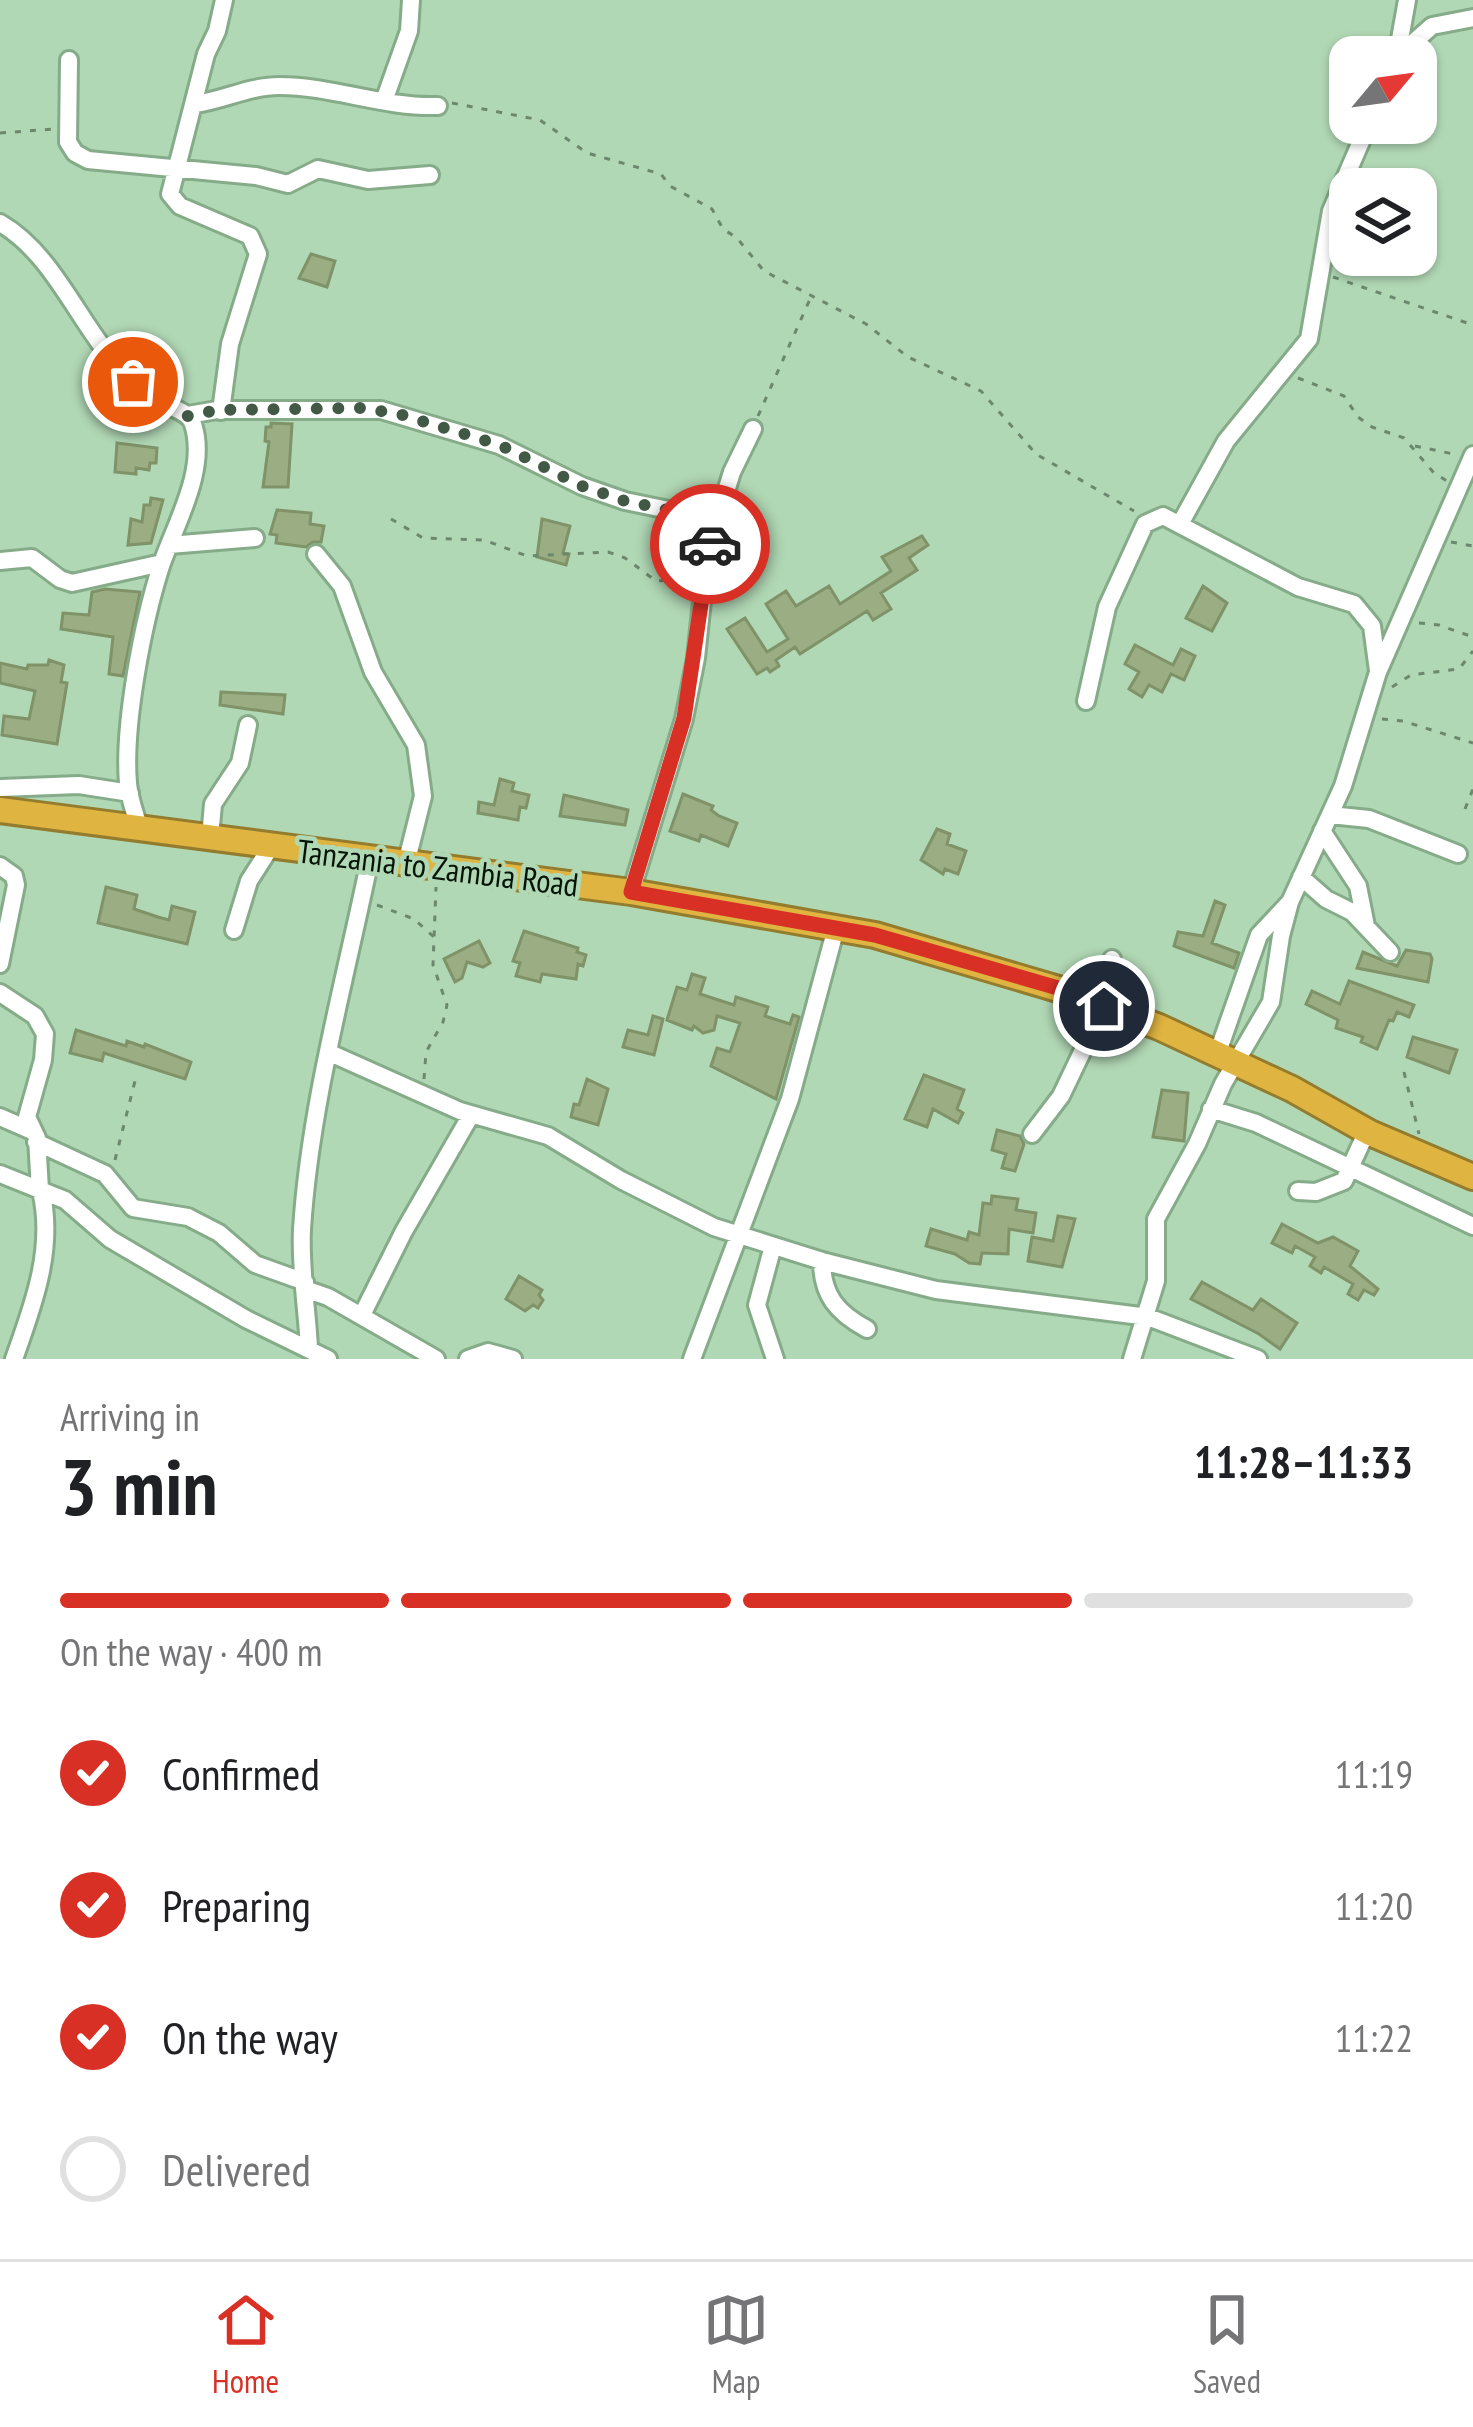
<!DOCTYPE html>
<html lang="en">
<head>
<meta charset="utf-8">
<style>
	body { margin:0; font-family:"PT Sans Narrow",sans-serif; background:#f2f2f2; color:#202124; height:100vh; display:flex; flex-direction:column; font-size:45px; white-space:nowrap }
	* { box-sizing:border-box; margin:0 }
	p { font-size:39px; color:#757577 }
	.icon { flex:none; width:66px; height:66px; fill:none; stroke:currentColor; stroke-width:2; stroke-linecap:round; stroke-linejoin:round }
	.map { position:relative; height:1359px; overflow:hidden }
	.panel { display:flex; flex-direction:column; background:#fff; flex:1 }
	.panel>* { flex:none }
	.needle { width:78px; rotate:61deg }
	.fabs { position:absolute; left:1329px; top:36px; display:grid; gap:24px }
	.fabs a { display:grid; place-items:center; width:108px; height:108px; border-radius:24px; background:#fff; box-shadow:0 3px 9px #0004; font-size:60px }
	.pin { position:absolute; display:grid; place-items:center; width:102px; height:102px; color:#fff; margin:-51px; border:6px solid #fff; border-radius:50%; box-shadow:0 3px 12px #0007 }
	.courier { position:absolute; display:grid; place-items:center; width:120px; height:120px; margin:-60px; border:9px solid #d93025; border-radius:50%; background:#fff; color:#222; box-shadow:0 3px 15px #0007 }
	.headline em { font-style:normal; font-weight:700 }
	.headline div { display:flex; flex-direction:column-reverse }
	.headline { display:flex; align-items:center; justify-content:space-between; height:204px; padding:0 60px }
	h1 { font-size:78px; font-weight:700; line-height:90px }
	.bar { display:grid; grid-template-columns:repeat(4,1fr); gap:18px 12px; align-content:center; height:144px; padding:0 60px }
	.bar i { height:15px; border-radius:9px; background:#e0e0e0 }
	.bar .current { background:#d93025 }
	.bar p { grid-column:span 4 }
	ol { padding:0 60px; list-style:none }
	li { display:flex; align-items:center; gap:36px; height:132px }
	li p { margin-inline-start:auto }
	li .icon { padding:12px; border-radius:50%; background:#d93025; color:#fff; stroke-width:4 }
	li:last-child { color:#757577 }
	li i { width:66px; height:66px; border:6px solid #e0e0e0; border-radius:50% }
	.menu { display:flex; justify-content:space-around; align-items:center; height:168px; border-top:3px solid #e0e0e0; background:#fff; font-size:33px; color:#757577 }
	.menu a { display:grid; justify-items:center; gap:6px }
	.menu .current { color:#d93025 }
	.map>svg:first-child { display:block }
	.building { fill:#9aad83; stroke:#7f9268; stroke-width:3 }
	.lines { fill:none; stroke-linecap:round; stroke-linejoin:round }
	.minor-casing { stroke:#85ab89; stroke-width:22 }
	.highway-casing { stroke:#937c2d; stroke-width:30 }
	.path { stroke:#6b886f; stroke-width:3; stroke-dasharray:6 9; stroke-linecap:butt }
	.minor { stroke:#fff; stroke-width:16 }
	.highway { stroke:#dfb441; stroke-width:24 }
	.done { stroke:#425945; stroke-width:12; stroke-dasharray:0 21.6 }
	.route { stroke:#d93025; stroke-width:15 }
	.labels { text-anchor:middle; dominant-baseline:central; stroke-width:9; stroke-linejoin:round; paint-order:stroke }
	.street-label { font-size:33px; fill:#061408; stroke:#b1d8b5 }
</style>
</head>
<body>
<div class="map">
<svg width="1473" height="1359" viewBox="0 0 1473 1359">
	<rect width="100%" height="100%" fill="#b1d8b5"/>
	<path class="building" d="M311 254 335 261 327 287 299 278Z
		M271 423 292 424 288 487H263L269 442 265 441 266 427H271Z
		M117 443 157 448 156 463H150L149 470 136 468V474L115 472Z
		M151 498 163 500 151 543 128 545 131 519 142 522 144 505H150Z
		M277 510 311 513 310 524 324 526 321 542H313L306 547 276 543 277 535 270 534Z
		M542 519 570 526 563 553 569 554 566 565 537 557Z
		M922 536 928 545 909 558 917 570 881 593 891 609 873 620 867 611 800 654 795 647 776 660 779 666 770 672 767 668 757 674 727 629 745 618 767 652 788 639 766 604 786 591 796 606 829 586 840 604 891 571 882 557Z
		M1203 586 1227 603 1212 631 1186 618Z
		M105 589 140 592 123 676 109 674 113 637 61 629 63 613 89 615 92 592Z
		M1135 645 1173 665 1181 649 1195 656 1184 680 1171 674 1162 692 1149 685 1142 697 1129 689 1139 672 1125 664Z
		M49 660 64 665 61 682 67 683 57 744 2 735 4 716 29 719 35 691 0 683V663L27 669 28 665H48Z
		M221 692 285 695 283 714 220 705Z
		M500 779 514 783 512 791 529 795 526 808 520 807 518 820 478 813 479 802 494 805Z
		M683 794 713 806 711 810 719 816 737 823 728 846 701 835 699 841 670 831Z
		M564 795 628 810 625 825 560 816Z
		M937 829 950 834 947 844 966 851 958 874 945 869 943 874 921 860Z
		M106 887 137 895 134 909 158 917 169 920 172 906 195 912 187 944 98 923Z
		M1215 901 1225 905 1212 943 1239 953 1234 968 1174 946 1178 932 1203 936Z
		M524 931 578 948 577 952 586 955 583 966 578 964 576 979 542 974 540 982 516 976 520 963 513 961Z
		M479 941 490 963 483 967 467 962 462 978 455 982 444 959Z
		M1406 950 1430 954 1432 959 1428 982 1357 968 1363 952 1397 966Z
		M692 974 705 978 700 994 734 1005 736 997 768 1007 765 1016 790 1024 793 1015 799 1017 776 1099 711 1066 717 1048 730 1052 740 1023 717 1016 714 1030 703 1033 694 1026 692 1030 667 1020 677 987 687 990Z
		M1349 981 1414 1005 1409 1017 1397 1012 1393 1021 1389 1020 1377 1049 1361 1042 1363 1037 1336 1028 1338 1020 1306 1004 1312 991 1340 1004Z
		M653 1016 663 1019 654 1055 623 1047 628 1030 648 1035Z
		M76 1030 126 1046 127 1041 144 1047 145 1044 191 1062 185 1079 104 1053 102 1061 70 1053Z
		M1413 1037 1457 1050 1449 1073 1407 1057Z
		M924 1075 964 1090 957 1109 963 1113 958 1123 933 1109 927 1127 905 1119Z
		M587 1079 608 1089 598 1125 571 1117 574 1104 579 1105Z
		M1162 1090 1188 1093 1184 1141 1153 1137Z
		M997 1130 1020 1136 1024 1144 1015 1171 1002 1168 1006 1154 992 1150Z
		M992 1196 1018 1199 1016 1210 1036 1213 1033 1233 1009 1229 1008 1254 982 1253 980 1264 969 1263 955 1254 926 1246 931 1229 967 1240 969 1232 979 1235 983 1203 991 1204Z
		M1058 1216 1075 1219 1062 1267 1028 1261 1032 1237 1053 1241Z
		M1282 1224 1318 1243 1333 1237 1358 1251 1350 1266 1378 1289 1374 1295 1364 1290 1358 1300 1348 1294 1353 1284 1324 1267 1321 1273 1310 1266 1315 1257 1295 1246 1292 1253 1272 1243Z
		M519 1276 542 1290 539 1295 543 1300 538 1308 533 1305 525 1311 506 1299Z
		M1202 1282 1253 1310 1261 1299 1297 1323 1280 1349 1259 1334 1191 1299Z"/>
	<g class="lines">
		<g class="minor-casing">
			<path id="minor" d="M1397 56 1407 0
				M1397 57 1432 26 1473 18
				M69 60 68 142 75 153 88 160 256 176 288 184 318 169 368 180 430 175
				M384 101 409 31 411 0
				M195 104C224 100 250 86 279 86 333 86 384 108 438 106
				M0 223C47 250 72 307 104 349 119 368 136 388 156 400 168 407 189 411 193 424 208 470 175 524 161 566 143 622 123 725 128 783 129 798 135 813 139 827
				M221 411 230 344 258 254 250 236 180 206 170 194 206 54 217 31 224 0
				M188 415 217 410H381L499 445 582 486 625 501 717 520
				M1180 524 1226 441 1309 339 1331 211 1369 123
				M169 545 255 538
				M316 554 342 586 373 672 416 745 423 796 406 864
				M0 561 32 558 60 579 72 583 162 563
				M1086 701 1107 607 1145 524 1163 516 1298 587 1354 604 1372 626 1378 671
				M0 788 79 785 130 793
				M1330 815 1369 819 1458 854
				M1322 831 1358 886 1366 926
				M210 837 213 804 240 763 248 725
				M0 866 14 876 16 885 0 964
				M1301 877 1326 899 1352 912 1390 952
				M631 892 684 719 696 658 707 553 732 472 753 429
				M234 930 249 881 272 845
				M0 993 35 1016 45 1034 43 1060 27 1117 37 1138 40 1190
				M1097 1004 1112 959
				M1218 1052 1259 935 1289 903
				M330 1053 460 1111 548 1136 621 1180 714 1227 822 1261 936 1290 1148 1317 1258 1359
				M1211 1109 1256 1123 1473 1226
				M0 1117 32 1131
				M1032 1134 1061 1096 1104 1006
				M36 1142 105 1174 133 1208 188 1217 219 1233 255 1264 305 1282
				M0 1174 65 1200 110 1239 246 1319 328 1359
				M1298 1191 1316 1192 1344 1181 1367 1131
				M773 1246 757 1305 775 1359
				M822 1261C822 1295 837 1313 867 1329
				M305 1289 328 1297 436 1359
				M362 1315 404 1231 471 1115
				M309 1348C307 1309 300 1268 302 1229 310 1105 345 981 370 859
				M14 1359C33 1306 55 1248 41 1191
				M468 1359 488 1352 513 1359
				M692 1359 790 1099 836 928
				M1132 1359 1156 1281V1219L1197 1144 1223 1084 1271 1002 1281 936 1290 902 1343 786 1378 672 1473 455"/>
		</g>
		<g class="highway-casing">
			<path id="highway" d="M0 810 631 892 875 935 1058 989 1159 1027 1292 1089 1370 1133 1473 1177"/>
		</g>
		<path class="path" d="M452 103 540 120 587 153 661 174 670 186 712 209 723 229 737 238 764 271 866 324 908 357 981 391 1036 454 1134 511
			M0 133 54 129
			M1333 277 1473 325
			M1298 378 1344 396 1358 417 1372 427 1404 438 1434 473 1447 481
			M758 416 810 299
			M1415 446 1458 455
			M391 519 423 538 484 540 527 556 608 552 625 558 656 581 689 579
			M1451 542 1473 546
			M1419 623 1439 625 1473 637
			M1392 687 1411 675 1459 669 1473 651
			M1382 719 1403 721 1473 743
			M1465 809 1473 789
			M377 905 414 919 435 938
			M1404 1072 1419 1134
			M424 1079 426 1052 443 1022 447 1005 433 965 436 887
			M115 1160 135 1081"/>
		<use href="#minor" class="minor"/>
		<use href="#highway" class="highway"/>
	</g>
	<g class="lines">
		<path class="done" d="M133 382 154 399 188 416 217 410 362 408 399 414 500 445 582 486 625 501 717 520 710 544"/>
		<path class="route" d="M710 544 684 718 631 892 875 935 1058 988 1104 1006"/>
	</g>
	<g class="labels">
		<g class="street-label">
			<text transform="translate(438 867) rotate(7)">Tanzania to Zambia Road</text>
		</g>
	</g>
</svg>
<div class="fabs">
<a><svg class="needle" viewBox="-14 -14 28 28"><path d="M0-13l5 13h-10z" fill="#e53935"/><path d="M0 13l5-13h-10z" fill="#757577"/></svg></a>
<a><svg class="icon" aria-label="layers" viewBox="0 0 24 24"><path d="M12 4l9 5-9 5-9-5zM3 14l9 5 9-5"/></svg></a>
</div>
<div class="pin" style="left:133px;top:382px;background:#ea580c"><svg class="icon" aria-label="bag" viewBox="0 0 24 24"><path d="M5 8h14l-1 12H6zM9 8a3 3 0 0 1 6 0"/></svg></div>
<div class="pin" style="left:1104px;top:1006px;background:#1f2937"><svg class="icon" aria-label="home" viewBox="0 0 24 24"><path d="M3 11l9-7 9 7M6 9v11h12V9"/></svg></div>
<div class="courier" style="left:710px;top:544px"><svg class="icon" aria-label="car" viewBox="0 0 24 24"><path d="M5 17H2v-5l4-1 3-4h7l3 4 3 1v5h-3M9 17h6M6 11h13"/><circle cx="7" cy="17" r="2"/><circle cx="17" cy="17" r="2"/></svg></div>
</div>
<section class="panel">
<div class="headline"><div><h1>3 min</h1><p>Arriving in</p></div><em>11:28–11:33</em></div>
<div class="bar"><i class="current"></i><i class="current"></i><i class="current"></i><i></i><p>On the way · 400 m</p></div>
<ol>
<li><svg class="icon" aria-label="check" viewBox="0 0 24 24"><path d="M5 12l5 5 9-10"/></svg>Confirmed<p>11:19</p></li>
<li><svg class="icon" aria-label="check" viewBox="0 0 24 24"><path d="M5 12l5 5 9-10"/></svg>Preparing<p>11:20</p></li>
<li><svg class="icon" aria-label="check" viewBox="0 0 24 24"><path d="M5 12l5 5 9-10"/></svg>On the way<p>11:22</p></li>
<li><i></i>Delivered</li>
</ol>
</section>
<nav class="menu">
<a class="current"><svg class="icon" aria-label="home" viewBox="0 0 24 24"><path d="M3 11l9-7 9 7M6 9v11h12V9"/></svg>Home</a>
<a><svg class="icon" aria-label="map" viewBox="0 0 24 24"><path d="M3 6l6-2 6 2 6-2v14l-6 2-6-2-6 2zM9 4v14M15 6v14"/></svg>Map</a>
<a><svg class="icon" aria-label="saved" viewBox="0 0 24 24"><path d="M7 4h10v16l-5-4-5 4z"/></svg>Saved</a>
</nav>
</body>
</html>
